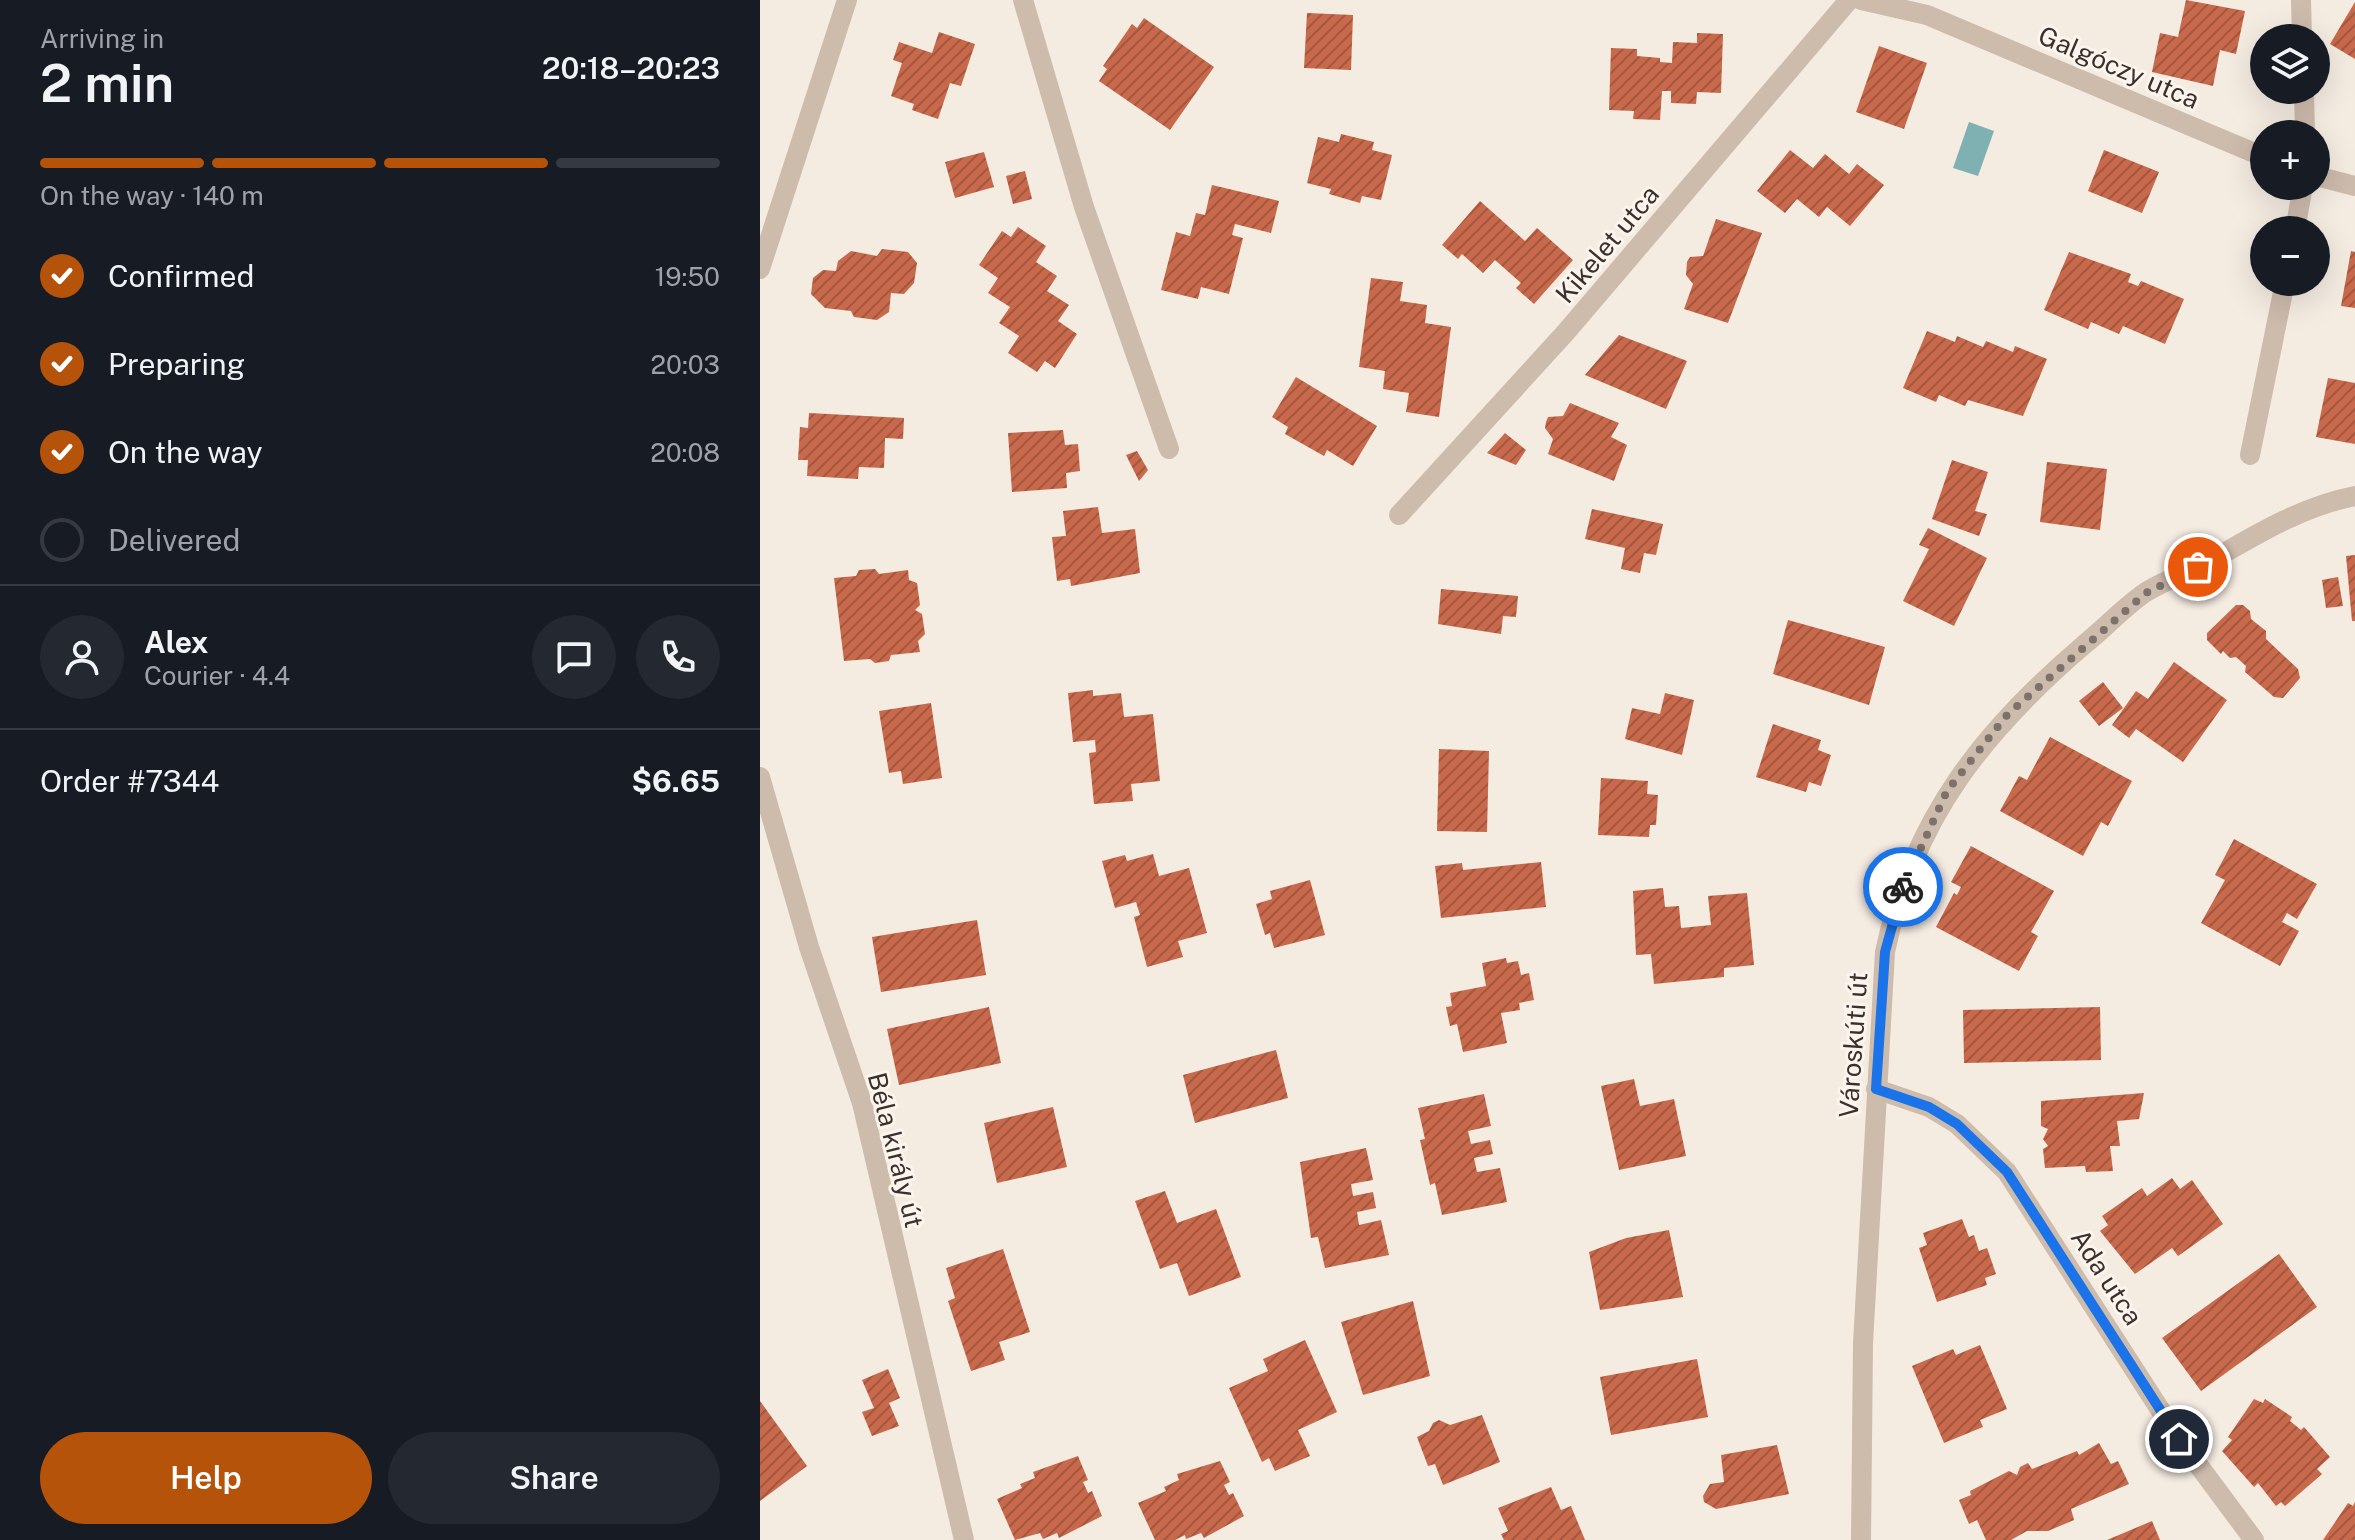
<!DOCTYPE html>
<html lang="en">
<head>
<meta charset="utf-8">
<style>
	body { margin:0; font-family:"Public Sans",sans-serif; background:#242831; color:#f1f3f6; height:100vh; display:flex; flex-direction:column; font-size:30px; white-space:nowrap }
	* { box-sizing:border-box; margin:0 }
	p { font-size:26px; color:#9ea1a6 }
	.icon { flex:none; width:44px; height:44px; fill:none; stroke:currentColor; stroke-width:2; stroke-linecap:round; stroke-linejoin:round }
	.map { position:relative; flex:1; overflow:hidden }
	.sheet { display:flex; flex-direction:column; background:#171b24; width:760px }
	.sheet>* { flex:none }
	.buttons { position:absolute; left:1490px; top:24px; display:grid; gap:16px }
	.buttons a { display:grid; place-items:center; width:80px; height:80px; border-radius:50%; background:#171b24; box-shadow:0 8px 32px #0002; font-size:40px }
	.pin { position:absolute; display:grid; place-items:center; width:68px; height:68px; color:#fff; margin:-34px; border:4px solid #fff; border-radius:50%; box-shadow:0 2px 8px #0007 }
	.courier { position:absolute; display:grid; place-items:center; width:80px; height:80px; margin:-40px; border:6px solid #1a73e8; border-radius:50%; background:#fff; color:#222; box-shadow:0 2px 10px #0007 }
	.overview em { font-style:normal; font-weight:600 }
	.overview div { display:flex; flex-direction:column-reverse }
	.overview { display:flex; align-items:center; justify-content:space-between; height:136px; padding:0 40px }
	h1 { font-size:52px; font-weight:600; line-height:60px }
	.bar { display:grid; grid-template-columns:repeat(4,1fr); gap:12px 8px; align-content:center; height:96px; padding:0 40px }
	.bar i { height:10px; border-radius:6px; background:#363941 }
	.bar .selected { background:#b45309 }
	.bar p { grid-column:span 4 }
	.line { display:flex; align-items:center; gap:20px; padding:0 40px; border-top:2px solid #363941 }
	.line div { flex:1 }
	.round { display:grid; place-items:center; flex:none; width:84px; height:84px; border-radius:42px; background:#242831 }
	ol { padding:0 40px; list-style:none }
	li { display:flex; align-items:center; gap:24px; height:88px }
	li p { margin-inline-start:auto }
	li .icon { padding:8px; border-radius:50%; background:#b45309; color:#fff; stroke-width:4 }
	li:last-child { color:#9ea1a6 }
	li i { width:44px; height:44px; border:4px solid #363941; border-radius:50% }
	.action { display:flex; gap:16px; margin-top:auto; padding:16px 40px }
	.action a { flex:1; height:92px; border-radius:48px; background:#b45309; color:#fff; font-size:32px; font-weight:600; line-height:92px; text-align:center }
	.action a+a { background:#242831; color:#f1f3f6 }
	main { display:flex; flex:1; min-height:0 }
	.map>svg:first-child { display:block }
	.water { fill:#7fb0b2 }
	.building { fill:url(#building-hatch) }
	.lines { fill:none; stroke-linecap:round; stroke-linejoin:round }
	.minor { stroke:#cdbbac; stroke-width:20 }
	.tertiary { stroke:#cdbbac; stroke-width:20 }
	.done { stroke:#7c716b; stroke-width:8; stroke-dasharray:0 14.4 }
	.route { stroke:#1a73e8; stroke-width:10 }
	.labels { text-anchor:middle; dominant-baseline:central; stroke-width:6; stroke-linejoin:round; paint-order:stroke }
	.street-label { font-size:26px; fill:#3b302b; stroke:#fbf5ee }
</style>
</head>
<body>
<main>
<section class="sheet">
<div class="overview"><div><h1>2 min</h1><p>Arriving in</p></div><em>20:18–20:23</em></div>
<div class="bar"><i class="selected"></i><i class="selected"></i><i class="selected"></i><i></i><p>On the way · 140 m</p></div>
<ol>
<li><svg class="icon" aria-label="check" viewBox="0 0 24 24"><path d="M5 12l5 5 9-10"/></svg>Confirmed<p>19:50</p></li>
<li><svg class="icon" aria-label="check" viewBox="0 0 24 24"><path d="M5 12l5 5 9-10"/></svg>Preparing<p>20:03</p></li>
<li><svg class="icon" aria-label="check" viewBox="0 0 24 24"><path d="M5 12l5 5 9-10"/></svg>On the way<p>20:08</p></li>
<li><i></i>Delivered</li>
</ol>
<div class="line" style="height:144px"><a class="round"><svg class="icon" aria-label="person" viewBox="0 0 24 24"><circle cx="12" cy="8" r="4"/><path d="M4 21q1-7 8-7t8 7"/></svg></a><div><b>Alex</b><p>Courier · 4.4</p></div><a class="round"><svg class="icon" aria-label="chat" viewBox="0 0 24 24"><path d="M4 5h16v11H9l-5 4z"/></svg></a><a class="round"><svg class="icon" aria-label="phone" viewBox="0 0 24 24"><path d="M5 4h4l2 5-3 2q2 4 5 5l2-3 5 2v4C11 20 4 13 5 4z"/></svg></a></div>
<div class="line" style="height:104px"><div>Order #7344</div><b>$6.65</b></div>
<div class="action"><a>Help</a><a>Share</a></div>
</section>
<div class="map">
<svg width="1595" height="1540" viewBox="0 0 1595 1540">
	<defs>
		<pattern id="building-hatch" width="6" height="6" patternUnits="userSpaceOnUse" patternTransform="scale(2)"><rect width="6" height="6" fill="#c8694b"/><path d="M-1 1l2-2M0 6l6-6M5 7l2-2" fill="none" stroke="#a4573f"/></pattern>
	</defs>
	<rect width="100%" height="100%" fill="#f4ebe1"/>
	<path class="water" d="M1209 122 1234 131 1218 176 1193 168Z"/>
	<path class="building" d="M1426 0 1485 11 1476 54 1460 50 1453 86 1392 72 1400 33 1418 37Z
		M1595 2V59L1570 44Z
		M547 13 593 15 591 70 544 68Z
		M384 18 454 67 410 130 339 81 347 69 343 66 372 24 377 28Z
		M179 32 215 44 201 86 190 83 178 119 152 110 154 104 131 96 142 63 133 60 139 42 172 53Z
		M937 33 963 34 961 93 937 92 936 104 911 103V91H902L900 120 873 119 874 111 849 110 851 48 877 49V56L900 58V62L912 63 913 42 937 43Z
		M1119 46 1167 63 1144 129 1096 112Z
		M581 134 614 142 612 150 632 155 621 200 602 196 600 203 569 194 571 189 547 183 558 137 579 142Z
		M1030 150 1053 168 1065 154 1089 174 1097 164 1124 185 1090 226 1067 207 1059 217 1037 199 1025 213 997 191Z
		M1344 150 1399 172 1382 213 1328 191Z
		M224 152 234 187 195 198 185 162Z
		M265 171 272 199 253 204 246 176Z
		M452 185 519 201 511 233 475 224 472 235 483 238 469 294 441 287 438 299 401 290 416 232 430 236 436 213 445 215Z
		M720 201 765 241 777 228 813 260 774 304 756 288 761 283 735 260 723 273 702 254 698 259 682 245Z
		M956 219 1002 233 968 323 924 309 933 284 926 275 927 262 930 257 943 256Z
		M258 227 286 246 276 262 297 276 287 291 309 305 298 321 317 334 295 368 285 361 277 372 248 353 259 336 239 323 250 307 228 293 238 278 219 265 242 231 251 237Z
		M122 249 148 252 157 263 154 283 144 294 131 293 129 312 117 320 94 317 91 311 65 308 51 294 53 278 63 270 76 271 78 261 91 251 117 256Z
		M1591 251 1595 252V308L1581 306Z
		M1309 252 1371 274 1368 282 1378 286 1381 281 1424 299 1405 344 1363 326 1359 334 1331 322 1328 329 1284 310Z
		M611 278 643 282 640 301 667 305 665 323 691 327 679 417 646 412 649 393 623 389 625 371 599 367Z
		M1167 331 1195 342 1197 336 1223 347 1226 341 1253 352 1255 346 1287 359 1263 416 1208 400 1205 406 1179 395 1176 402 1143 388Z
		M859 335 927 361 906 409 825 375Z
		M536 377 617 426 593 466 567 450 564 456 525 434 528 427 512 417Z
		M1568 378 1595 383V444L1556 437Z
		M810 403 859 423 851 437 867 445 854 481 788 454 793 439 785 428 786 422 788 417 803 416Z
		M49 413 144 418 143 439 125 438 124 468 99 467 98 479 47 476 48 460H38L40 427 48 428Z
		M303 430 305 445 318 444 320 471 306 473 307 488 252 492 248 433Z
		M745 433 766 450 756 465 727 453Z
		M377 451 388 470 379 481 366 455Z
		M1192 460 1228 472 1215 511 1227 514 1219 536 1172 519Z
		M1287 462 1347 469 1340 530 1280 522Z
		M338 507 342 533 375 529 380 573 311 586 310 579 297 581 292 537 306 536 303 511Z
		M832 509 903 524 896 555 884 553 880 573 861 569 865 548 825 539Z
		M1168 528 1227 558 1194 626 1143 601 1169 549 1159 545Z
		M1595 555V621H1592L1586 556Z
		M115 569 119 574 148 570 149 580 157 583 160 605 155 610 162 614 165 634 158 641 160 652 131 655 129 661 115 663 110 659 84 661 74 578 96 576 99 570Z
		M1578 577 1583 606 1566 608 1562 580Z
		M681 589 758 596 756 617 743 616 741 634 678 624Z
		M1476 605H1483L1490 611 1491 619 1506 631V639L1538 669 1540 678 1523 698 1514 697 1485 672 1486 666 1476 657 1470 658 1463 651 1461 654 1447 640V633Z
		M1028 620 1125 647 1109 705 1013 674Z
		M1414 662 1467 700 1423 762 1376 729 1369 738 1352 725 1376 691 1388 699Z
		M1343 682 1363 708 1339 726 1319 701Z
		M333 690V696L361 693 364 717 393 714 400 781 371 784 373 801 334 804 329 753 336 752 335 740 313 742 308 693Z
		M905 693 934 700 922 755 865 739 872 708 900 714Z
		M171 703 182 778 143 784 141 771 129 773 119 711Z
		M1013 724 1061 740 1058 750 1071 755 1061 786 1049 782 1046 792 996 777Z
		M1290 737 1372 781 1348 826 1341 822 1323 856 1240 811 1259 776 1267 780Z
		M679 749 729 751 727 832 677 831Z
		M841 778 888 781 887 794 898 795 896 825H890L889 837 838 835Z
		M1474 839 1557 884 1537 919 1527 913 1522 922 1539 931 1520 966 1441 923 1465 880 1455 875Z
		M1211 846 1294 891 1271 932 1278 936 1259 971 1176 927 1194 893 1197 895 1201 887 1191 882Z
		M393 854 399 876 429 868 447 933 418 941 423 957 387 967 374 917 380 915 376 902 355 908 342 861 365 855 367 861Z
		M781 862 786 907 681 918 675 866 702 863 703 870Z
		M550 880 565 935 514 948 510 933 505 935 496 904 512 899 510 891Z
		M903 888 905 907 919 906 921 928 951 925 948 896 987 893 994 965 964 968V977L894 984 891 954 876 955 873 891Z
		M217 920 226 975 121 992 112 937Z
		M746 958 747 963 758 961 761 975 769 973 774 1000 759 1003 760 1010 741 1013 747 1043 703 1052 697 1024 690 1026 686 1007 692 1006 690 993 726 986 722 963Z
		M229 1007 241 1063 139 1085 127 1029Z
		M1340 1007 1341 1060 1204 1063 1203 1010Z
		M516 1050 528 1098 435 1123 423 1075Z
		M874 1079 880 1106 914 1099 926 1156 859 1170 841 1086Z
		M1384 1093 1379 1119 1357 1121 1360 1146H1350L1353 1171 1326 1172 1325 1166 1285 1168 1283 1149 1288 1146 1283 1139 1288 1129 1281 1126V1101Z
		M724 1094 731 1126 708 1131 711 1144 730 1140 733 1154 714 1158 717 1172 740 1168 747 1202 682 1215 675 1183 670 1185 660 1140 665 1139 658 1108Z
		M293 1107 307 1167 237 1183 224 1123Z
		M606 1148 613 1180 591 1184 593 1196 613 1192 616 1208 597 1212 599 1225 621 1220 629 1255 565 1268 558 1237 551 1238 540 1162Z
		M1412 1178 1420 1189 1432 1180 1463 1224 1418 1256 1412 1248 1375 1274 1340 1231 1348 1225 1342 1216 1382 1188 1387 1196Z
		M405 1191 417 1223 456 1209 481 1277 429 1296 417 1263 400 1269 375 1201Z
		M1202 1219 1209 1237 1214 1235 1219 1251 1227 1248 1236 1274 1225 1278 1227 1285 1177 1302 1159 1248 1167 1245 1163 1233Z
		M909 1230 923 1297 840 1310 829 1252 866 1238Z
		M243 1249 270 1332 239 1342 245 1360 211 1371 188 1301 195 1298 186 1268Z
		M1519 1254 1557 1307 1441 1391 1402 1338Z
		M653 1301 670 1376 603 1395 581 1322Z
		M545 1340 577 1412 538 1430 550 1456 515 1471 509 1458 502 1462 469 1388 508 1371 503 1359Z
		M1220 1345 1247 1409 1220 1420 1223 1427 1184 1443 1152 1366 1193 1349 1196 1355Z
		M937 1359 948 1417 851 1435 840 1377Z
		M128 1369 140 1398 129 1403 139 1426 112 1436 102 1412 114 1408 102 1380Z
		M1494 1399 1503 1403 1505 1399 1532 1417 1530 1421 1541 1430 1544 1427 1570 1457 1557 1469 1562 1474 1525 1506 1521 1502 1516 1506 1498 1483 1494 1487 1462 1451 1472 1440 1468 1437Z
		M0 1401 47 1466 0 1501Z
		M722 1415 740 1462 683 1485 675 1464 668 1466 657 1437 669 1431 673 1423 679 1420 690 1425Z
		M1339 1443 1351 1464 1358 1461 1369 1484 1311 1509 1314 1520 1288 1531H1267L1251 1540H1226L1217 1520 1209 1524 1199 1500 1211 1495 1210 1491 1249 1471 1257 1475 1260 1467 1268 1463 1272 1469 1317 1451 1319 1455Z
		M1017 1445 1029 1494 956 1509 944 1502 943 1496 950 1484 964 1482 961 1455Z
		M318 1456 328 1480 323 1482 328 1493 332 1491 342 1516 299 1538 297 1533 283 1539 280 1533 255 1540 237 1499 262 1488 260 1484 275 1478 273 1472Z
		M460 1461 470 1482 464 1485 469 1495 473 1493 484 1516 444 1538 441 1533 426 1539 425 1535 415 1540H395L378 1503 406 1491 404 1487 419 1480 417 1474Z
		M791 1487 801 1510 811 1506 825 1540H744L741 1534 748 1531 738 1508Z
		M1595 1502V1540H1563L1588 1503 1593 1506Z
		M1392 1521 1400 1540H1347Z"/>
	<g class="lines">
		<path class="minor" d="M263 0 324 207 409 449
			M1101 0 1167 15 1504 157
			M1541 0 1542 38
			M1544 90 1545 134
			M1556 176 1595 186
			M1535 230 1543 186
			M1490 455 1525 282
			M639 515 806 332 1089 0
			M1116 1089 1169 1107 1197 1124 1247 1172 1419 1439 1494 1540
			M1101 1540 1103 1343 1125 952C1153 818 1224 730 1326 643 1346 627 1365 606 1386 592 1407 579 1431 572 1452 560 1497 534 1543 506 1595 496"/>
		<path class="tertiary" d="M0 269 87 0
			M0 777 49 947 102 1103 204 1540"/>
	</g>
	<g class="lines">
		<path class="done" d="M1143 887 1187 791 1247 715 1386 593 1438 567"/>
		<path class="route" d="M1143 887 1125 952 1116 1089 1169 1107 1197 1124 1247 1172 1419 1439"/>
	</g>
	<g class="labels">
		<g class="street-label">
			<text transform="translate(1359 67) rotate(23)">Galgóczy utca</text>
			<text transform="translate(847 244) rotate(-50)">Kikelet utca</text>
			<text transform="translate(1093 1045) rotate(-86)">Városkúti út</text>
			<text transform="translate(136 1150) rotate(76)">Béla király út</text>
			<text transform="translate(1347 1277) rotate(57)">Ada utca</text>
		</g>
	</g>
</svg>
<div class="buttons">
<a><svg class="icon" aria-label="layers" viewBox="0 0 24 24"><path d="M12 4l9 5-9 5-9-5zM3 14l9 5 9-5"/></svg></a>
<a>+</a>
<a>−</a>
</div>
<div class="pin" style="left:1438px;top:567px;background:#ea580c"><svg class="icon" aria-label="bag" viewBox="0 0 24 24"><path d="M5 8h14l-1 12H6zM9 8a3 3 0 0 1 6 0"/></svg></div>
<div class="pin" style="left:1419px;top:1439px;background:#1f2937"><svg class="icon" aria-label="home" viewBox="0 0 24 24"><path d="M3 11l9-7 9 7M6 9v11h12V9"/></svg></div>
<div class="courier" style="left:1143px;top:887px"><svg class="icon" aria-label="bike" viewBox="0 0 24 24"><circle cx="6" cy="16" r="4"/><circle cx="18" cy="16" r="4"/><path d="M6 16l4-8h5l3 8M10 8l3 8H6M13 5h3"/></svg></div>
</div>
</main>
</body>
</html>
